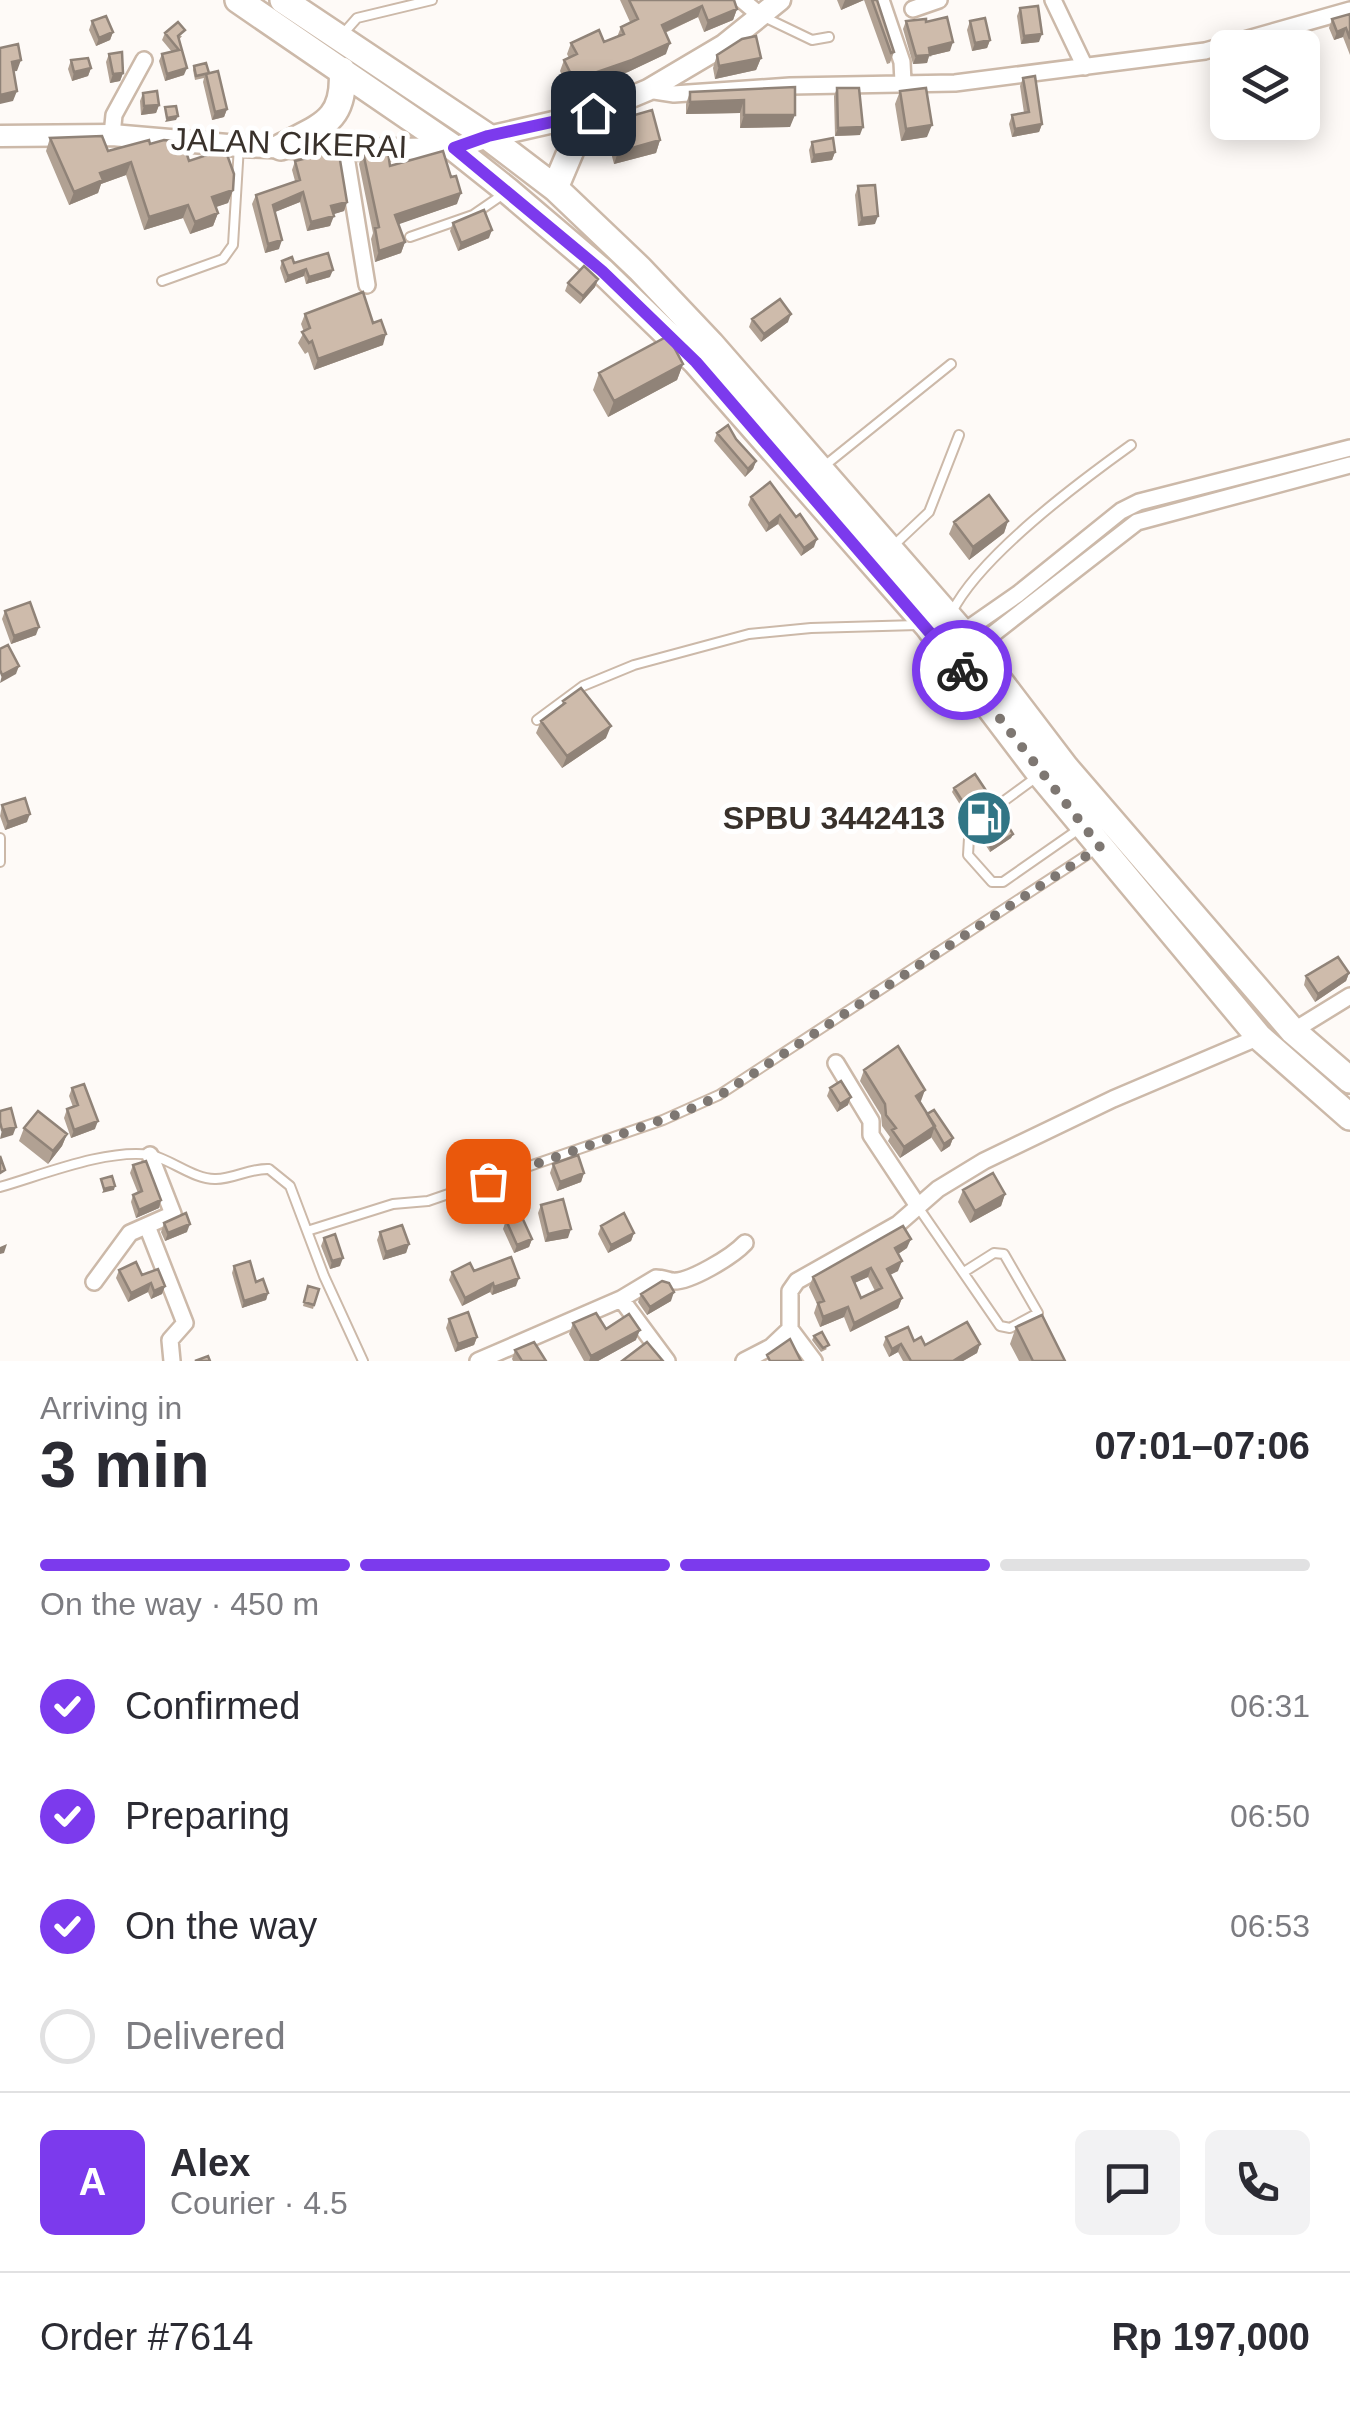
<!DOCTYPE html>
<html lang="en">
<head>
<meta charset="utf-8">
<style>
	body { margin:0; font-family:Arial,sans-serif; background:#f2f2f3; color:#2b2b33; height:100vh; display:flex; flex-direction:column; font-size:38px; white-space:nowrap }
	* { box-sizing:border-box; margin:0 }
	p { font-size:32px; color:#7c7c81 }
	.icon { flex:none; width:55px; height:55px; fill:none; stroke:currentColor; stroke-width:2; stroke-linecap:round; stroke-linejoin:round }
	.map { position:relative; height:1361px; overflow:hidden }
	.sheet { display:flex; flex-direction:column; background:#fff; flex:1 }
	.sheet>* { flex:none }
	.controls { position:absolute; left:1210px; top:30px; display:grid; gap:20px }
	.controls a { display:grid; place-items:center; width:110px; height:110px; border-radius:15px; background:#fff; box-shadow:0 5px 25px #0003; font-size:50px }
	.pin { position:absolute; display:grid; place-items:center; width:85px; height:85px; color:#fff; margin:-42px; border-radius:20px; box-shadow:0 5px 15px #0006 }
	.courier { position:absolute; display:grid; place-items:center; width:100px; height:100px; margin:-50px; border:8px solid #7c3aed; border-radius:50%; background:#fff; color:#222; box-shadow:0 2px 12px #0007 }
	.overview em { font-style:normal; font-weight:700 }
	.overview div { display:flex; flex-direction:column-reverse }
	.overview { display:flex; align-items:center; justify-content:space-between; height:170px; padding:0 40px }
	h1 { font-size:65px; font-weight:700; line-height:75px }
	.bar { display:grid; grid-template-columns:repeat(4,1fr); gap:15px 10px; align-content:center; height:120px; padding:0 40px }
	.bar i { height:12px; border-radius:8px; background:#e1e1e2 }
	.bar .current { background:#7c3aed }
	.bar p { grid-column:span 4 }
	.line { display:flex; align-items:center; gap:25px; padding:0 40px; border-top:2px solid #e1e1e2 }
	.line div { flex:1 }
	.round { display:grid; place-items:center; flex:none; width:105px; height:105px; border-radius:15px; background:#f2f2f3 }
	ol { padding:0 40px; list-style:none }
	li { display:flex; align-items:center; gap:30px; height:110px }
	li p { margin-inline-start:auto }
	li .icon { padding:10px; border-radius:50%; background:#7c3aed; color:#fff; stroke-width:4 }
	li:last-child { color:#7c7c81 }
	li i { width:55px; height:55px; border:5px solid #e1e1e2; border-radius:50% }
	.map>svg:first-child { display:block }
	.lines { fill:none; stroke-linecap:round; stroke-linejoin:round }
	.service-casing { stroke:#ccb9a9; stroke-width:12 }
	.minor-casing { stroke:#ccb9a9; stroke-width:20 }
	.tertiary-casing { stroke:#ccb9a9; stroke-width:25 }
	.trunk-casing { stroke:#ccb9a9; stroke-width:30 }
	.service { stroke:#fff; stroke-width:8 }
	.minor { stroke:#fff; stroke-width:15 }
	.tertiary { stroke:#fff; stroke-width:20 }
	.trunk { stroke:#fff; stroke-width:25 }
	.wall { fill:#b1a193; fill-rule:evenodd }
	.shaded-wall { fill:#908378 }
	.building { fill:#cebbab; stroke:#908378; stroke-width:2.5; fill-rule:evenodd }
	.done { stroke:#7e7772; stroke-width:10; stroke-dasharray:0 18 }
	.route { stroke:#7c3aed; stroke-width:12 }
	.labels { text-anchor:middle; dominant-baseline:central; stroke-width:10; stroke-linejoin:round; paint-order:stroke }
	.street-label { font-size:32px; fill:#39312b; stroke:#fff }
	.poi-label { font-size:32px; font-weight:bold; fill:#39312b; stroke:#fff; text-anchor:end }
</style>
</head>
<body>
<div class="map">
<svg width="1350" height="1361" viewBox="0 0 1350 1361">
	<rect width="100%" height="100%" fill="#fefaf7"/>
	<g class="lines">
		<g class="service-casing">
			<path id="service" d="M764 17 812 40 829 37
				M342 35 357 18 432 0
				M410 237 473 215 505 193
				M162 281 223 259 233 245 239 146
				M823 467 951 364
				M893 546 929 512 959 435
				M952 612C981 555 1078 483 1131 445
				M537 720 583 686 634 665 749 634 811 628 918 625
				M993 809 1038 776
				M975 828 969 838 968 855 992 882H1003L1079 829
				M0 838V862
				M0 1187C42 1175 108 1148 151 1155 172 1160 195 1180 216 1179 234 1179 250 1168 269 1169L290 1186 324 1276 363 1361
				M918 1207 1000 1326 1010 1328 1038 1313 1004 1254 994 1253 964 1272
				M307 1231 393 1204 428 1201 663 1120 719 1095 1096 849"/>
		</g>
		<g class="minor-casing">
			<path id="minor" d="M742 0 761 16
				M881 0 902 62 903 82
				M1053 0 1085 67
				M913 9 939 0
				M648 90 674 94 790 86 955 83 1205 51 1350 10
				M112 135 114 115 144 60
				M345 150 367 285
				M959 635 1018 594 1121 511 1139 502 1350 448
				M970 648H975L1137 522 1350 465
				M1293 1031 1350 996
				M836 1063 871 1121V1135L918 1206
				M147 1226 185 1323 170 1340 172 1361
				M94 1282 130 1233 173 1214 150 1155
				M621 1299 656 1278C662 1278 667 1280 672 1281 689 1283 733 1256 745 1243
				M790 1329 814 1361
				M478 1361 621 1299 667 1361
				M744 1361 771 1347 790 1329V1291L797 1281 898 1224 938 1189 984 1161 1113 1099 1259 1037"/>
		</g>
		<g class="tertiary-casing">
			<path id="tertiary" d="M0 136 112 135 239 146 345 150 454 148 488 137 593 113 648 90 724 45 780 0"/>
		</g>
		<g class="trunk-casing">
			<path id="trunk" d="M238 0 454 148 508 191 602 271 696 362 927 625 1040 774 1259 1037 1350 1117
				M283 0 488 137 555 188 640 269 711 344 963 633 1066 768 1293 1031 1350 1080
				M281 147C321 126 346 121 342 70
				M555 188 577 136 593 113"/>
		</g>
		<use href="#service" class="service"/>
		<use href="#minor" class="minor"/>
		<use href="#tertiary" class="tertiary"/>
		<use href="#trunk" class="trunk"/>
	</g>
	<path class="wall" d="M620 0H734L737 9 733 20 704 32 698 17 665 33 666 54 628 72 570 92 560 71 564 60 569 58 567 54 571 43 604 42 617 37 621 27 630 22Z
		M837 0H877L894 52 890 63 887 64 864 0 841 10Z
		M1020 8 1039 42 1021 44 1017 16Z
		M1350 14V55L1343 37 1334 40 1329 28 1332 19Z
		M92 21 113 32 110 40 96 46 89 30Z
		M906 21 926 22 950 51 929 56 927 63 913 64 903 29Z
		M970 21 990 40 987 48 972 51 967 30Z
		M165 33 182 36 179 40 184 75 165 81 159 61 162 54 172 52 162 40Z
		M109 54 123 73 120 81 110 83 106 62Z
		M717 55 761 58 756 70 715 79 713 68Z
		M71 60 91 68 88 76 72 81 68 69Z
		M194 66 209 73 227 109 224 117 212 120 203 82 204 78 195 80 193 70Z
		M1023 78 1042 124 1039 132 1012 137 1009 124 1012 115 1024 113 1020 86Z
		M795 87 790 127 740 128V113L686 114V104L690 92Z
		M837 88 860 135 835 136 834 96Z
		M900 91 927 137 901 141 895 104Z
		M143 93 159 105 156 113 141 115 140 101Z
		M610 122 660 140 656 153 614 164 606 134Z
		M50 138 108 151 150 144 189 161 233 190 228 203 216 207 218 213 213 226 190 234 183 218 144 230 126 175 101 184 98 193 69 205 46 151Z
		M812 142 835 152 832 160 811 163 809 150Z
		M363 152 457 204 398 224 405 242 401 253 375 262 371 239 373 233 359 164Z
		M311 153 347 202 344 211 333 214 330 226 307 231 300 202 275 212 279 249 265 253 252 204 256 195 295 181 292 170 295 161 310 157Z
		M858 186 875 224 858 226 855 195Z
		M453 223 489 238 458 251 450 231Z
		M282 261 294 263 330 277 306 284 304 276 285 283 280 268Z
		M598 279 595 287 580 304 565 291 568 283Z
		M305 314 373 323 383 345 314 370 308 352 305 354 298 343 304 332 301 324Z
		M752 319 788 322 761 342 749 327Z
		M683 364 677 380 608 417 593 390 599 373Z
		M717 433 736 439 756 461 753 469 745 477 714 441Z
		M770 482 814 547 801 556 778 524 766 532 748 505 751 497Z
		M1008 521 1004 533 969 560 949 534 954 522Z
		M5 611 36 635 11 644 2 619Z
		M563 701 606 738 562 768 536 733 541 721 562 705Z
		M954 788 988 808 1013 834 1011 838 990 852 979 835 981 824 971 822 952 792Z
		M2 805 27 822 5 830 0 816Z
		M1349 973 1346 981 1315 1002 1304 985 1306 976Z
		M864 1070 921 1101 920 1102 927 1114 953 1138 950 1146 941 1152 931 1137 900 1158 888 1141 890 1137 882 1126 881 1115 860 1081Z
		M72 1088 95 1129 71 1138 64 1118 67 1109 73 1107 69 1096Z
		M830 1088 848 1105 837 1112 827 1096Z
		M24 1128 67 1134 62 1146 48 1164 19 1141Z
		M553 1164 584 1173 581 1182 557 1191 550 1173Z
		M133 1165 161 1200 159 1208 136 1218 131 1202 133 1195 138 1193 130 1173Z
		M485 1182 508 1202 490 1209 482 1190Z
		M963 1190 1005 1194 1001 1206 970 1223 958 1202Z
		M541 1205 568 1238 545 1242 538 1213Z
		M506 1220 532 1239 529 1247 514 1253 503 1229Z
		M164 1223 187 1232 165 1241 161 1232Z
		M601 1226 634 1233 631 1241 608 1253 598 1234Z
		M380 1232 409 1244 406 1253 383 1260 377 1240Z
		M324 1238 340 1266 330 1269 321 1246Z
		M907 1248 898 1254V1271L890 1275 902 1298 898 1308 850 1332 844 1317 820 1327 814 1313 817 1304 809 1287 813 1277ZM868 1277 875 1291 861 1298 854 1283Z
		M234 1266 268 1293 266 1300 242 1308 232 1273Z
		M119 1270 165 1286 162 1294 151 1299 148 1292 128 1302 116 1278Z
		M474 1271 516 1286 492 1295 490 1292 462 1306 449 1280 452 1272Z
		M308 1286 319 1289 313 1309 303 1306Z
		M641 1294 671 1301 647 1315 638 1302Z
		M449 1319 477 1337 474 1345 455 1352 446 1328Z
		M573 1323 606 1329 636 1340 598 1361H584L569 1334Z
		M1016 1327 1065 1361H1019L1010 1344Z
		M814 1336 827 1349 821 1352 812 1340Z
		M886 1337 914 1341 925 1345 980 1344 977 1353 963 1361H903L898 1352 889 1357 883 1345Z
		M515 1350 546 1361H513L512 1359Z"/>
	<path class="shaded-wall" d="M845 0H864L841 10Z
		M702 6 698 17 657 36 662 25Z
		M737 9 733 20 704 32 708 21Z
		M1346 28 1343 37 1334 40 1337 32Z
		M113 32 110 40 96 46 99 38Z
		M1042 34 1039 42 1021 44 1024 36Z
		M990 40 987 48 972 51 975 43Z
		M953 42 950 51 929 56 927 63 913 64 916 56 929 48Z
		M670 43 666 54 628 72 570 92 574 80Z
		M761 58 756 70 715 79 719 66Z
		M21 60 17 71 8 72 12 62Z
		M91 68 88 76 72 81 74 72Z
		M187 68 184 75 165 81 167 74Z
		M123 73 120 81 110 83 113 74Z
		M17 91 13 101 0 104V95Z
		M744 100 740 113 686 114 690 102Z
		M159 105 156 113 141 115 144 106Z
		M227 109 224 117 212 120 215 112Z
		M744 115H795L790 127 740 128Z
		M178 116 176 120 165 122 167 118Z
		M1042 124 1039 132 1012 137 1015 129Z
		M932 125 927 137 901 141 906 129Z
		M863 127 860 135 835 136 838 128Z
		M660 140 656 153 614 164 618 152Z
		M835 152 832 160 811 163 814 155Z
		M131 162 126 175 101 184 98 193 69 205 74 192 100 173Z
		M233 190 228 203 207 210 212 197Z
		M303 192 300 202 270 214 273 205Z
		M461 193 457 204 391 227 395 215Z
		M347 202 344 211 328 216 331 206Z
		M188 205 183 218 144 230 149 217Z
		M218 213 213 226 190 234 195 222Z
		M334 216 330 226 307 231 311 222Z
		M878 216 875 224 858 226 862 218Z
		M492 230 489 238 458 251 461 243Z
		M282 240 279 249 265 253 268 244Z
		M405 242 401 253 375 262 379 251Z
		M306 269 304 276 285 283 288 276Z
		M333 270 330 277 306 284 309 277Z
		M598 279 595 287 580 304 583 296Z
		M791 314 788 322 761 342 764 334Z
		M386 334 383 345 314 370 318 359Z
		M683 364 677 380 608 417 614 401Z
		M756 461 753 469 745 477 748 469Z
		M780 515 778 524 766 532 769 524Z
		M1008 521 1004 533 969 560 973 547Z
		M817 539 814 547 801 556 804 548Z
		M39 627 36 635 11 644 14 636Z
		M19 666 16 674 0 683 2 675Z
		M611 726 606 738 562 768 567 756Z
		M30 814 27 822 5 830 8 822Z
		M1013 834 1011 838 990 852 991 848Z
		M1349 973 1346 981 1315 1002 1318 994Z
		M925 1090 921 1101 912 1107 916 1096Z
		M851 1097 848 1105 837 1112 840 1104Z
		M98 1121 95 1129 71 1138 74 1130Z
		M935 1126 931 1138 900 1158 904 1147Z
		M16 1127 13 1135 0 1139 2 1130Z
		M67 1134 62 1146 48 1164 53 1151Z
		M953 1138 950 1146 941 1152 944 1144Z
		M584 1173 581 1182 557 1191 560 1182Z
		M115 1186 114 1190 102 1193 104 1189Z
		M511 1194 508 1202 490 1209 493 1201Z
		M1005 1194 1001 1206 970 1223 975 1211Z
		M161 1200 159 1208 136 1218 139 1210Z
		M190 1224 187 1232 165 1241 168 1233Z
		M571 1229 568 1238 545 1242 548 1234Z
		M634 1233 631 1241 608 1253 611 1245Z
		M532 1239 529 1247 514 1253 517 1245Z
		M911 1239 907 1248 892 1258 895 1248Z
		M7 1244 4 1253 0 1254V1247Z
		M409 1244 406 1253 383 1260 386 1252Z
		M343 1258 340 1266 330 1269 332 1261Z
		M902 1261 898 1271 883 1278 887 1269Z
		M871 1268 868 1277 848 1286 852 1277Z
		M519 1278 516 1286 492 1295 494 1287Z
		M151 1283 148 1292 128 1302 131 1293Z
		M493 1283 490 1292 462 1306 465 1298Z
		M165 1286 162 1294 151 1299 154 1291Z
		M674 1292 671 1301 647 1315 650 1307Z
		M268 1293 266 1300 242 1308 244 1301Z
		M902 1298 898 1308 850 1332 854 1323Z
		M848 1307 844 1317 820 1327 823 1317Z
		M640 1330 636 1340 598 1361H589L591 1356Z
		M477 1337 474 1345 455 1352 458 1344Z
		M901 1344 898 1352 889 1357 892 1349Z
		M980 1344 977 1353 963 1361H953Z"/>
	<path class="building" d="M629 0H734L737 9 708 21 702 6 662 25 670 43 632 60 574 80 564 60 577 54 571 43 599 30 604 42 624 34 621 27 638 19Z
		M872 0H877L894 52 891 53Z
		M1038 6 1042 34 1024 36 1020 8Z
		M1350 14V39L1346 28 1337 32 1332 19Z
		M106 16 113 32 99 38 92 21Z
		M947 17 953 42 929 48 930 55 916 56 906 21 926 19V22Z
		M985 18 990 40 975 43 970 21Z
		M178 22 185 30 178 36 187 68 167 74 162 54 179 50 165 33Z
		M756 36 761 58 719 66 717 55 742 39Z
		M18 44 21 60 12 62 17 91 0 95V48Z
		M122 52 123 73 113 74 109 54Z
		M88 58 91 68 74 72 71 60Z
		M206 63 209 73 196 76 194 66Z
		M218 71 227 109 215 112 206 74Z
		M1035 76 1042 124 1015 129 1012 115 1029 112 1023 78Z
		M795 87V115H744V100L690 102V92Z
		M837 88H859L863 127 838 128Z
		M926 88 932 125 906 129 900 91Z
		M157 91 159 105 144 106 143 93Z
		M176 106 178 116 167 118 165 107Z
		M652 110 660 140 618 152 610 122Z
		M102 136 108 151 149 140 150 144 164 140 183 142 189 161 225 149 234 174 233 190 212 197 218 213 195 222 188 205 149 217 131 162 100 173 103 180 74 192 50 138Z
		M833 138 835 152 814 155 812 142Z
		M443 151 451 177 456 176 461 193 395 215 405 242 379 251 375 228 379 227 363 152H388L390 166Z
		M311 153 339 154 347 202 331 206 334 216 311 222 303 192 273 205 282 240 268 244 256 195 300 180 295 161 311 157Z
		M875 185 878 216 862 218 858 186Z
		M484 210 492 230 461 243 453 223Z
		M328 253 333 270 309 277 306 269 288 276 282 261 292 257 294 263Z
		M584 266 598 279 583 296 568 283Z
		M363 292 373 323 381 320 386 334 318 359 312 341 309 343 302 332 310 328 305 314Z
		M780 299 791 314 764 334 752 319Z
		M668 336 683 364 614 401 599 373Z
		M728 425 736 439 756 461 748 469 717 433Z
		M770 482 796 517 800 514 817 539 804 548 780 515 769 524 751 497Z
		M989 495 1008 521 973 547 954 522Z
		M30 602 39 627 14 636 5 611Z
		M8 645 19 666 2 675 0 670V649Z
		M581 688 611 726 567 756 541 721 565 703 563 701Z
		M975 774 991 798 988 808 999 811 1013 834 991 848 981 831 982 819 973 818 954 788Z
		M25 798 30 814 8 822 2 805Z
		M1338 957 1349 973 1318 994 1306 976Z
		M898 1046 925 1090 916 1096 935 1126 904 1147 892 1130 896 1128 886 1115 885 1104 864 1070Z
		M841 1081 851 1097 840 1104 830 1088Z
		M84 1084 98 1121 74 1130 67 1109 78 1105 72 1088Z
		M11 1108 16 1127 2 1130 0 1122V1111Z
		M934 1110 953 1138 944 1144 927 1114Z
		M38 1111 67 1134 53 1151 24 1128Z
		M578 1155 584 1173 560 1182 553 1164Z
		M0 1156 5 1170 0 1173Z
		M146 1161 161 1200 139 1210 133 1195 142 1191 133 1165Z
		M993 1173 1005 1194 975 1211 963 1190Z
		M112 1176 115 1186 104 1189 101 1179Z
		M504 1176 511 1194 493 1201 485 1182Z
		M563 1199 571 1229 548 1234 541 1205Z
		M186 1213 190 1224 168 1233 164 1223Z
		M624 1213 634 1233 611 1245 601 1226Z
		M521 1215 532 1239 517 1245 506 1220Z
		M402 1225 409 1244 386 1252 380 1232Z
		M903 1226 911 1239 895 1248 902 1261 887 1269 902 1298 854 1323 848 1307 823 1317 818 1303 824 1301 813 1277ZM871 1268 882 1288 861 1298 852 1277Z
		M335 1234 343 1258 332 1261 324 1238Z
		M511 1257 519 1278 494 1287 493 1283 465 1298 452 1272 470 1263 474 1271Z
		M250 1261 256 1282 263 1279 268 1293 244 1301 234 1266Z
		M136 1262 142 1275 158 1269 165 1286 154 1291 151 1283 131 1293 119 1270Z
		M662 1281 669 1283 674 1292 650 1307 641 1294Z
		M308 1286 319 1289 314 1305 304 1302Z
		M468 1312 477 1337 458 1344 449 1319Z
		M596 1313 606 1329 629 1314 640 1330 591 1356 573 1323Z
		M1042 1315 1065 1361H1033L1016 1327Z
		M967 1322 980 1344 953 1361H911L901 1344 892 1349 886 1337 908 1327 914 1341 921 1337 925 1345Z
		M822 1332 829 1345 823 1348 814 1336Z
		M790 1339 801 1361H770L767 1355Z
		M534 1342 546 1361H522L515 1350Z
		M647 1342 663 1361H622Z
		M208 1356 210 1361H195Z"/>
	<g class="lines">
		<path class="done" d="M488 1181 684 1112 719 1096 1100 847 962 670"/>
		<path class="route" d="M593 113 488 136 454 148 602 271 696 362 962 670"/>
	</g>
	<defs>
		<g id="fuel-disc" transform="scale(2.875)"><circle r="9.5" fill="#317585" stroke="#fff"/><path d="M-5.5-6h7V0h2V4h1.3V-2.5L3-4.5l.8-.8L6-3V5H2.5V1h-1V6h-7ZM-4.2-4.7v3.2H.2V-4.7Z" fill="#fff"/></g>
	</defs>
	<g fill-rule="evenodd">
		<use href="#fuel-disc" x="984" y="818"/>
	</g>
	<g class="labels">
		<g class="street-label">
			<text transform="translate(289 143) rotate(2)">JALAN CIKERAI</text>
		</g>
		<g class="poi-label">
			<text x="945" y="818">SPBU 3442413</text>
		</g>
	</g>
</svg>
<div class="controls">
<a><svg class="icon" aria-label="layers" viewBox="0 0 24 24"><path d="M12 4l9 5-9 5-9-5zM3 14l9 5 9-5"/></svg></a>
</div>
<div class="pin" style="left:488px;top:1181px;background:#ea580c"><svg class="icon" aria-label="bag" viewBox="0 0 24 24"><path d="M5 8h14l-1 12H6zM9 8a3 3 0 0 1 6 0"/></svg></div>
<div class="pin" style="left:593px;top:113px;background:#1f2937"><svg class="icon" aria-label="home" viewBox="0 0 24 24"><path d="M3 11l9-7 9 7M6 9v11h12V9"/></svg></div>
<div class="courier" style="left:962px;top:670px"><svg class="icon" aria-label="bike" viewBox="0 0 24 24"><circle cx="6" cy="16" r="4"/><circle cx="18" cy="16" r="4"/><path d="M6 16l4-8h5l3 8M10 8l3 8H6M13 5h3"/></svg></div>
</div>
<section class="sheet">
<div class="overview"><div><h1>3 min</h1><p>Arriving in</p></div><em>07:01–07:06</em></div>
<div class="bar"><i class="current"></i><i class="current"></i><i class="current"></i><i></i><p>On the way · 450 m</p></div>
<ol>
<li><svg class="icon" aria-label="check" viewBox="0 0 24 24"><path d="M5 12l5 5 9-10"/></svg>Confirmed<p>06:31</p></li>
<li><svg class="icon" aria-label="check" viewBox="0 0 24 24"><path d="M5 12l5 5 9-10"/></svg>Preparing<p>06:50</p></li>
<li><svg class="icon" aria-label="check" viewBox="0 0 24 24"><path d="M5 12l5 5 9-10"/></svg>On the way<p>06:53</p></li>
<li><i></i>Delivered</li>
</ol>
<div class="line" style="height:180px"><b class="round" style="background:#7c3aed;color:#fff">A</b><div><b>Alex</b><p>Courier · 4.5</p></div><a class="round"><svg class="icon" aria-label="chat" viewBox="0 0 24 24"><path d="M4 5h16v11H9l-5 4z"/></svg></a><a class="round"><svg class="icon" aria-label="phone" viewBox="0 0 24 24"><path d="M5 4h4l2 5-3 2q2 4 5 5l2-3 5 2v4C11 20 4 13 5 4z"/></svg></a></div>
<div class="line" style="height:130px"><div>Order #7614</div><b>Rp 197,000</b></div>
</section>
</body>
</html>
